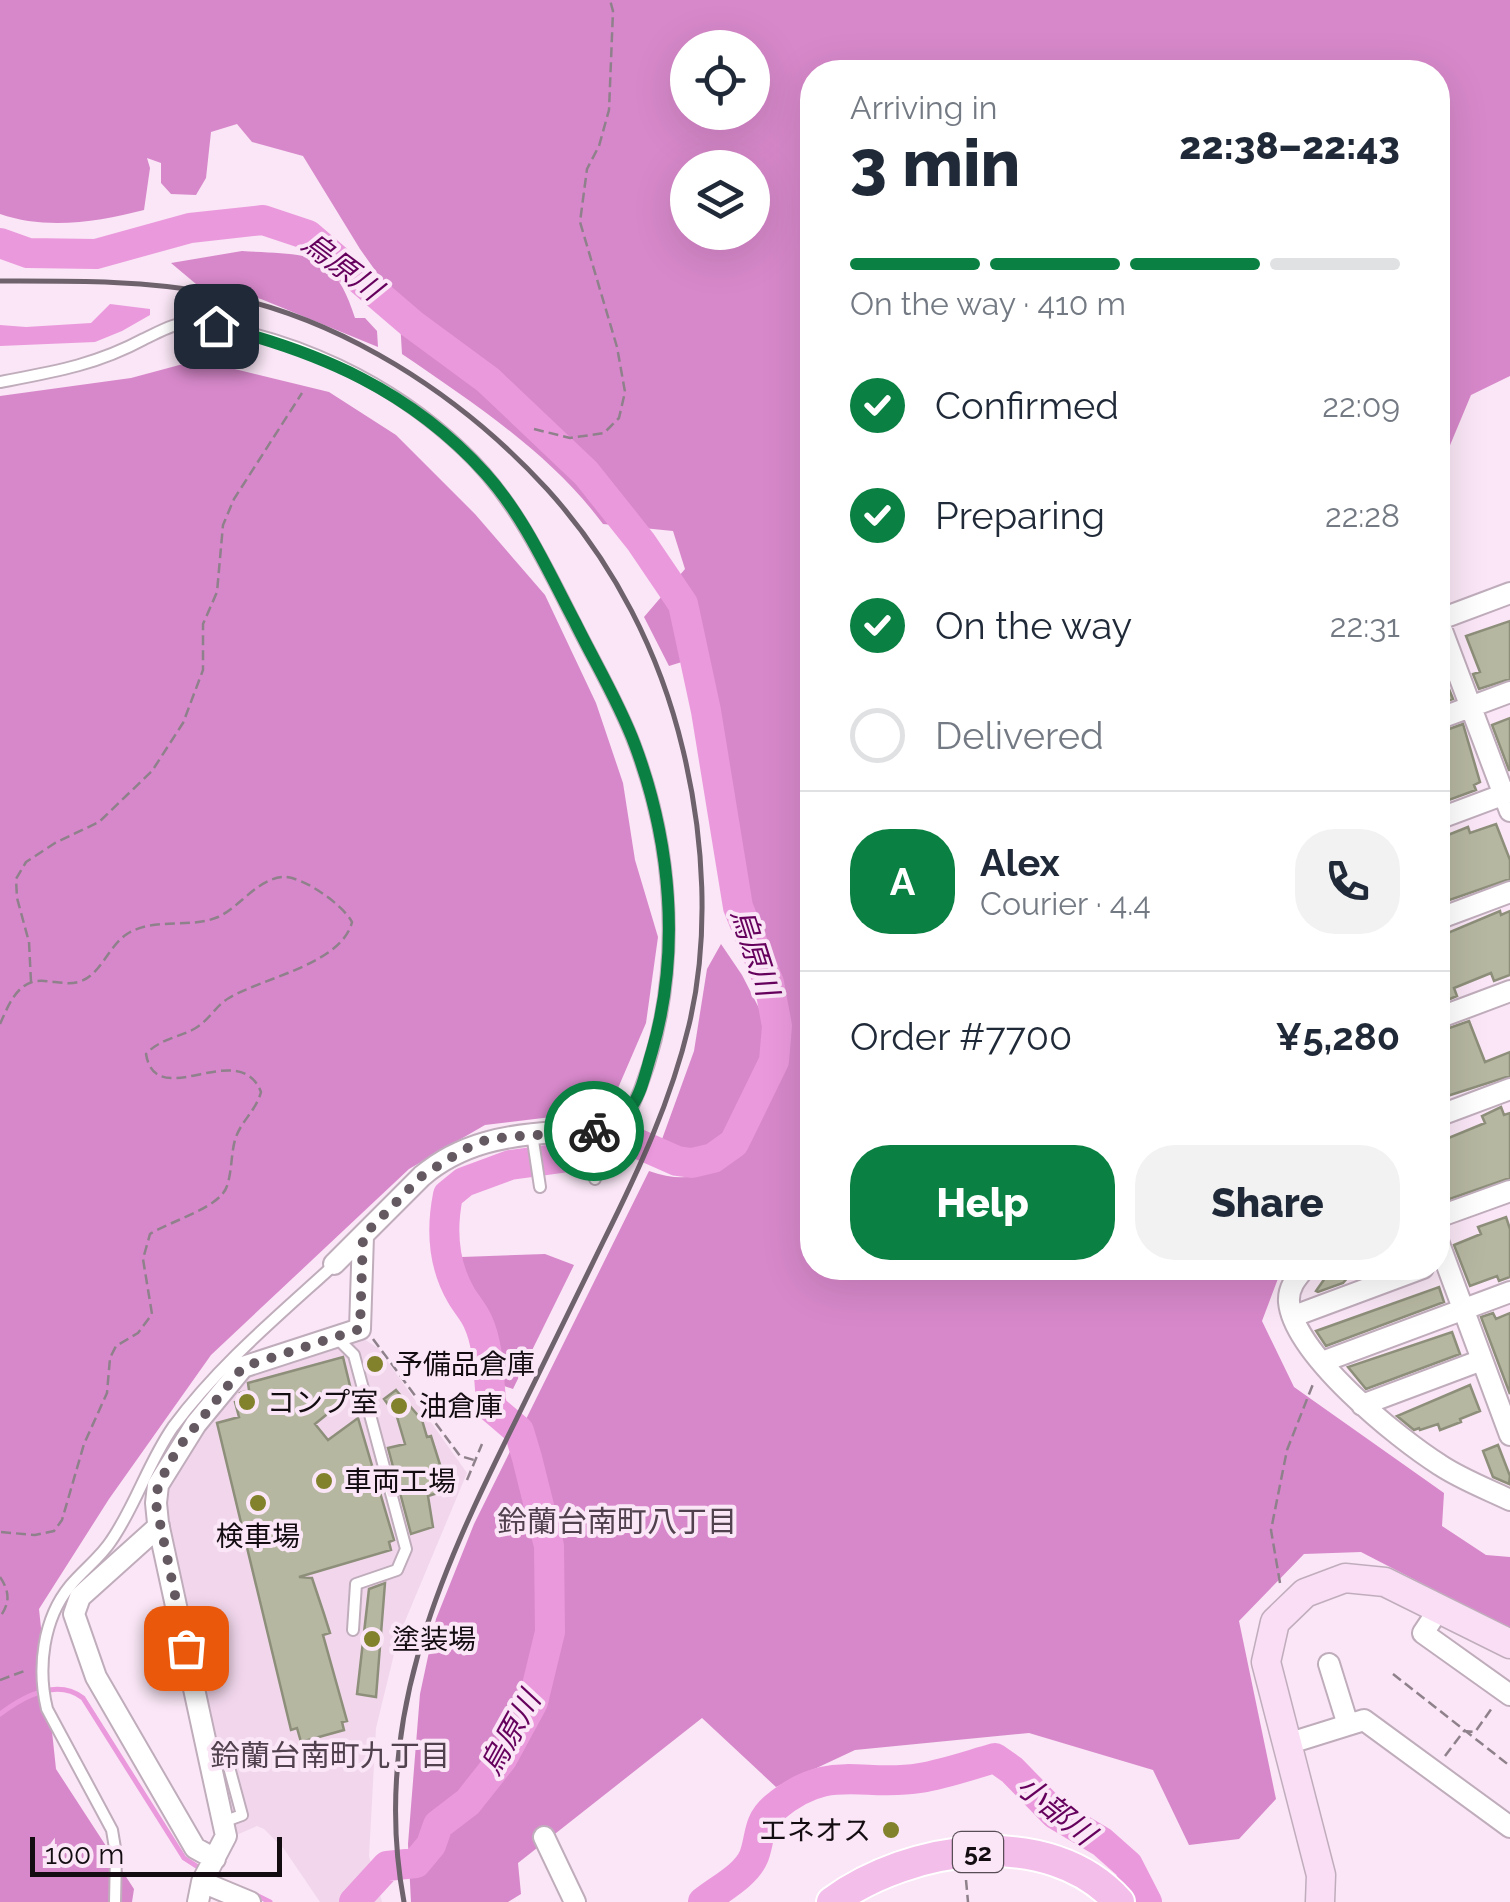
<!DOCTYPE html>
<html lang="en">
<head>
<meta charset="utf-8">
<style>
	body { margin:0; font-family:Raleway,"Noto Sans JP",sans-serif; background:#f2f2f3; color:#1f2937; height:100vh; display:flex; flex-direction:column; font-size:38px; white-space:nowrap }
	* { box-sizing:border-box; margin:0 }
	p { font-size:32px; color:#747a83 }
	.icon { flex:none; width:55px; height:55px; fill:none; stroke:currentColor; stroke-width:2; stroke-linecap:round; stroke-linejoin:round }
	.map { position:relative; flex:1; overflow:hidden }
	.drawer { position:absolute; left:800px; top:60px; width:650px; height:1220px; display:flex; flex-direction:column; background:#fff; border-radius:40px; box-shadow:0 10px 40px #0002 }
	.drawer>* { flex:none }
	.controls { position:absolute; left:670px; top:30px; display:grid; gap:20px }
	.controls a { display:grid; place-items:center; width:100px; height:100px; border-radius:50%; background:#fff; box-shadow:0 10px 40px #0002; font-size:50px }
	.scale { position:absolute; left:30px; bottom:25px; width:252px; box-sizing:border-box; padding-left:10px; border:5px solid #130c11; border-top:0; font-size:28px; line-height:35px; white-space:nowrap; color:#130c11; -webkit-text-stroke:8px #fae6f6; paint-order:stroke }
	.pin { position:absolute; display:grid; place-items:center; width:85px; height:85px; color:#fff; margin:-42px; border-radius:20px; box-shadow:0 5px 15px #0006 }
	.courier { position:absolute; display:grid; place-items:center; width:100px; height:100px; margin:-50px; border:8px solid #0b8043; border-radius:50%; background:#fff; color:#222; box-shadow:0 2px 12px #0007 }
	.head em { font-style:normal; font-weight:800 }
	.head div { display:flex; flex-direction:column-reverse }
	.head { display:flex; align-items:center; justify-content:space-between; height:170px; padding:0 50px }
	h1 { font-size:65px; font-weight:800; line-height:75px }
	.bar { display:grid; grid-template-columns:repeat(4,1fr); gap:15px 10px; align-content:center; height:120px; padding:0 50px }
	.bar i { height:12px; border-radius:8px; background:#e0e1e3 }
	.bar .on { background:#0b8043 }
	.bar p { grid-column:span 4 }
	.line { display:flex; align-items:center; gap:25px; padding:0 50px; border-top:2px solid #e0e1e3 }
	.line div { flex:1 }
	.round { display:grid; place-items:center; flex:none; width:105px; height:105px; border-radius:40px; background:#f2f2f3 }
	ol { padding:0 50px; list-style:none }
	li { display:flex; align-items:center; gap:30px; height:110px }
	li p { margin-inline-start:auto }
	li .icon { padding:10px; border-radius:50%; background:#0b8043; color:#fff; stroke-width:4 }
	li:last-child { color:#747a83 }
	li i { width:55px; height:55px; border:5px solid #e0e1e3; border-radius:50% }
	.button { display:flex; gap:20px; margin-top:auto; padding:20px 50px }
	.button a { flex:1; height:115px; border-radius:40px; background:#0b8043; color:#fff; font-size:40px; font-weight:800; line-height:115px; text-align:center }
	.button a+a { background:#f2f2f3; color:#1f2937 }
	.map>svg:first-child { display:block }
	.built { fill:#f2d7ec }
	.forest { fill:#d788ca; fill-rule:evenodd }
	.water { fill:#ea99dc }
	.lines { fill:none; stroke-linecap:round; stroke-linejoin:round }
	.stream { stroke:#ea99dc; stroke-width:5 }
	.river { stroke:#ea99dc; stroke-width:30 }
	.building { fill:#b6b7a1; stroke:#8d8f7a; stroke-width:2.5 }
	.lane-casing { stroke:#c0adbc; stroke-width:14 }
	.street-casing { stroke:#c0adbc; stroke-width:24 }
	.secondary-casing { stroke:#c0adbc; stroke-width:31 }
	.primary-casing { stroke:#fff; stroke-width:34 }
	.path { stroke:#8f818b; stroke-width:2.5; stroke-dasharray:10 5; stroke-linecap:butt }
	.lane { stroke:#fff; stroke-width:10 }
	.street { stroke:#fff; stroke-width:20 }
	.secondary { stroke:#fadef5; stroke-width:28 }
	.primary { stroke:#f4beeb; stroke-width:30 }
	.rail { stroke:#6e626c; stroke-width:5 }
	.done { stroke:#645861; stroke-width:10; stroke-dasharray:0 18 }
	.route { stroke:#0b8043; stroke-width:12 }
	.poi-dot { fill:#81822b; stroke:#fae6f6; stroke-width:4 }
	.labels { text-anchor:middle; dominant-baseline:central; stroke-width:8; stroke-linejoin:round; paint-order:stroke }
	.shield { fill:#fae6f6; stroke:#584d56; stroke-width:2.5 }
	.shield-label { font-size:25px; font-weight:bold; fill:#130c11 }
	.poi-label { font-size:28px; fill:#130c11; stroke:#fae6f6; text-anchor:start }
	.water-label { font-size:30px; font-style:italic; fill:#66005d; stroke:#fae6f6 }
	.neighbourhood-label { font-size:30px; fill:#51414e; stroke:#fae6f6 }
</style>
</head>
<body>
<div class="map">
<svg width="1510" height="1902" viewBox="0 0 1510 1902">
	<rect width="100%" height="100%" fill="#fae6f6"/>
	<path class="built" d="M349 1339H364L378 1348 467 1473 398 1638 376 1728 369 1856 382 1902H320L284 1849 264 1829 257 1826 234 1836 164 1509V1487L183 1450 249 1371Z"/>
	<path class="forest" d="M0 0H1510V376L1471 395 1438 474V72H812V1268H1282L1262 1321 1294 1387 1444 1493 1442 1526 1486 1555 1510 1557V1629L1361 1552 1304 1554 1239 1621 1276 1799 1239 1839 1189 1845 1153 1770 1029 1733 855 1750 776 1787 702 1718 518 1863 521 1894 508 1902H411L408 1844 420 1694 436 1619 474 1524 649 1171C681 1182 706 1180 729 1154L716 1149 682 1151 661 1142 694 1051 707 969 721 944 742 975 763 1016 786 1012 729 894 710 802 701 656 669 666 644 617 685 569 673 531 603 524C550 453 475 404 402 354L399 304 360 249 303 156 252 142 237 124 211 132 206 178 196 195 171 194 161 183V163L147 158 150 168 144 210C98 222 46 230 0 214ZM688 48H752V112H688ZM688 168H752V232H688Z
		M242 251C306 255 333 248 355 318H365L377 331 378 347 261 299 196 284 171 263Z
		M198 360 329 392 396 435 475 514 545 595 596 703 623 783 635 860 658 937 646 1023 612 1102 568 1115 485 1125 409 1169 211 1355 109 1499 39 1609 56 1769 134 1889 132 1902H0V396L131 378Z
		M545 1254 574 1265 513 1389 498 1384 503 1363 491 1325 463 1285 462 1257Z"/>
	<path class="water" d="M110 304 150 309V315L122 331 95 342 0 346V325L26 327 91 323Z"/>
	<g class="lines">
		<path class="stream" d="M0 1714C24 1696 57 1678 83 1698L184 1858 201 1869
			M256 1895 270 1902"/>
		<path class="river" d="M0 243 28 253 96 254 190 228 263 220 308 235 412 324 488 380 586 473 641 542 683 604 706 711 738 907 769 983 777 1026 774 1061 734 1143 713 1158 692 1163 677 1161 634 1142 584 1155 510 1165 464 1182 448 1195C441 1230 443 1264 461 1295 466 1304 474 1312 478 1322 490 1348 488 1380 492 1408L519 1431 527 1458 549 1546 550 1632 533 1702 502 1759 468 1802 438 1825 431 1845 416 1863 387 1866 354 1902
			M703 1902C719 1889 746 1876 754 1856 761 1837 757 1823 774 1808 829 1761 862 1788 920 1778 945 1774 970 1765 995 1758L1012 1770 1055 1814 1102 1842 1128 1865 1147 1902"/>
	</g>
	<path class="building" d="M1510 621V679L1479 689 1473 674 1480 672 1466 636Z
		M1438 662 1453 699 1438 704Z
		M1510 718V770H1509L1492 725Z
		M1463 724 1480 782 1474 785 1476 790 1438 804V733Z
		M1496 824 1510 860V879L1438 904V833L1447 830 1448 835 1468 827 1470 833Z
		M1500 911 1501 915 1510 911V975L1494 981 1491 973 1454 988 1457 996 1438 1004V937Z
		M1469 1021 1485 1062 1510 1052V1076L1438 1099V1032Z
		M1501 1107 1504 1115 1510 1113V1178L1438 1203V1147L1447 1143 1446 1139 1485 1123 1482 1116Z
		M1506 1217 1510 1229V1277L1499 1281 1497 1276 1470 1286 1454 1245 1481 1234 1478 1227Z
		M1332 1268H1356L1343 1283 1318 1292 1316 1291Z
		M1439 1287 1444 1302 1326 1346 1316 1331Z
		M1493 1313 1496 1319 1510 1313V1394L1481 1317Z
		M1452 1332 1460 1354 1366 1389 1348 1367Z
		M343 1357 352 1394 315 1424 328 1440 358 1418 394 1540 389 1542 391 1550 299 1577 312 1578 324 1614 330 1633 323 1635 347 1721 342 1722 344 1730 301 1742 297 1728 291 1730 217 1423 239 1417 235 1402 242 1400 240 1393 249 1390 248 1383Z
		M1470 1385 1480 1411 1460 1419 1461 1422 1440 1430 1438 1424 1420 1430 1419 1428 1414 1430 1397 1416Z
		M396 1390 422 1420 427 1437 431 1436 448 1490 428 1496 433 1527 411 1534 388 1448 405 1444 397 1417 384 1399Z
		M1498 1445 1510 1476 1509 1484 1493 1477 1483 1451Z
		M385 1583 376 1697 357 1694 369 1589Z"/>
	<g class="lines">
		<g class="lane-casing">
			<path id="lane" d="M0 382C53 372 96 365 144 339 159 332 177 321 194 323 292 334 392 382 463 450 514 498 543 560 574 621 594 661 618 701 634 743 679 861 683 998 630 1113L597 1131
				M591 1132 595 1179
				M532 1134 540 1187
				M337 1338 354 1355 406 1549 397 1570 356 1584 353 1630
				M223 1822 242 1815 229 1767
				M115 1902 116 1854 112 1830 47 1709C37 1668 43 1619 70 1586 83 1570 100 1558 111 1541 136 1505 148 1463 173 1427 218 1366 278 1316 334 1265"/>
		</g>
		<g class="street-casing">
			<path id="street" d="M1438 620 1510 811
				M1438 620 1510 593
				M1438 719 1510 692
				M1438 819 1510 792
				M1438 919 1510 892
				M1438 1018 1510 991
				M1438 1116 1510 1089
				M1438 1217 1510 1191
				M1438 1241 1510 1435
				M334 1264 422 1176C461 1143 507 1135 557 1132 571 1132 584 1133 597 1131
				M1305 1268C1296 1278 1288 1288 1289 1302 1294 1354 1397 1438 1440 1465 1461 1479 1487 1489 1510 1500
				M1294 1316 1423 1268
				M1322 1362 1510 1292
				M1362 1405 1482 1360
				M159 1526 80 1597 74 1614 96 1677 195 1848 215 1859
				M1439 1609 1423 1633 1510 1695
				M1329 1664 1348 1725
				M1287 1744 1364 1720 1510 1827
				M544 1837 575 1902
				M202 1882 250 1902
				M198 1902 202 1882 226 1836 158 1523 156 1503 158 1485 196 1424 243 1367 360 1329 363 1236"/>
		</g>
		<g class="secondary-casing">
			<path id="secondary" d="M1320 1902 1321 1875 1266 1662 1275 1622 1305 1593 1345 1578 1385 1582 1510 1644"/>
		</g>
		<g class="primary-casing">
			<path id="primary" d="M832 1902C910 1845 1049 1824 1119 1902"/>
		</g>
		<path class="path" d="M534 429 570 438 604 433 619 418 625 392 617 347 580 222 587 169 599 146 609 110 613 11 610 0
			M31 982 29 942 17 898 16 879 26 862 55 843 99 822 152 771 183 723 203 670V624L217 592 223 525 234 499 302 393
			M0 1024C7 1009 14 988 32 982 46 978 64 986 78 982 101 976 108 946 127 934 153 917 190 929 218 917 240 907 257 879 283 877 303 876 343 905 352 922 342 964 262 978 229 998 215 1006 209 1021 194 1029 177 1038 160 1039 146 1054 156 1114 239 1036 261 1092 256 1111 240 1122 235 1140 231 1154 232 1171 227 1186 220 1208 170 1221 150 1234L143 1259 152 1314 138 1333 116 1346 110 1358 107 1393 84 1444 62 1520 54 1531 35 1535 0 1532
			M373 1339 460 1456 474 1460
			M467 1480 482 1444
			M0 1577C10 1592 10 1603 0 1617
			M1280 1583 1271 1530 1287 1450 1313 1384
			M1393 1674 1510 1766
			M0 1680 27 1670
			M1445 1756 1464 1731 1475 1732 1492 1708
			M966 1880 968 1902"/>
		<use href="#lane" class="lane"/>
		<use href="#street" class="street"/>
		<use href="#secondary" class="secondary"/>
		<use href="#primary" class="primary"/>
		<path class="rail" d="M0 281C71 281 142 280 212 293 340 316 461 395 547 489 614 563 660 653 683 750 704 837 710 937 689 1025 671 1101 638 1172 603 1242 573 1303 544 1363 514 1424 438 1577 371 1726 404 1902"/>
	</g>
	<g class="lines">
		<path class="done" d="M186 1648 156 1504 158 1485 178 1448 243 1367 360 1329 363 1236 422 1176 463 1150 486 1140 507 1137 594 1131"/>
		<path class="route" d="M216 326C320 352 411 391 485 473 524 516 548 571 575 622 595 663 619 702 635 745 671 842 681 951 652 1051 640 1091 638 1118 594 1131"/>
	</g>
	<g class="poi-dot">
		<circle cx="375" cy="1364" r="10"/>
		<circle cx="247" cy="1402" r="10"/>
		<circle cx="399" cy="1406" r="10"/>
		<circle cx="324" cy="1481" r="10"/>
		<circle cx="258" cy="1503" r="10"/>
		<circle cx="372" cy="1639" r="10"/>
		<circle cx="891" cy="1830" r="10"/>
	</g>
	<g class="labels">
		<rect class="shield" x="953" y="1832" width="50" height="40" rx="8"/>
		<g class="shield-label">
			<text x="978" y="1852">52</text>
		</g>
		<g class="poi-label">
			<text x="395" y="1364">予備品倉庫</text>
			<text x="267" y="1402">コンプ室</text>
			<text x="419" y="1406">油倉庫</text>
			<text x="344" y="1481">車両工場</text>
			<text x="258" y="1536" text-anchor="middle">検車場</text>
			<text x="392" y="1639">塗装場</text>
			<text x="871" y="1830" text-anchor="end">エネオス</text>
		</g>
		<g class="water-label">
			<text transform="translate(342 266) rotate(37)">烏原川</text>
			<text transform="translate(755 952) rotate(72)">烏原川</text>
			<text transform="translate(510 1733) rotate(-61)">烏原川</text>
			<text transform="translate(1056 1810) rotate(39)">小部川</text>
		</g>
		<g class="neighbourhood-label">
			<text x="617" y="1521">鈴蘭台南町八丁目</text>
			<text x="330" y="1755">鈴蘭台南町九丁目</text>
		</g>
	</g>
</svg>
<div class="controls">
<a><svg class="icon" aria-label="locate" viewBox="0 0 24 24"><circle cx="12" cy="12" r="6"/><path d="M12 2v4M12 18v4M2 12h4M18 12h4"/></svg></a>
<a><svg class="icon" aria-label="layers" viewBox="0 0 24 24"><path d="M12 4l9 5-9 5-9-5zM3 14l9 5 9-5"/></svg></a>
</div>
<div class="scale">100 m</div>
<div class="pin" style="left:186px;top:1648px;background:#ea580c"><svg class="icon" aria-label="bag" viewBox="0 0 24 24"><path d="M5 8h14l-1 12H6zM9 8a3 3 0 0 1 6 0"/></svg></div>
<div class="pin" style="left:216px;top:326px;background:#1f2937"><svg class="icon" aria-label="home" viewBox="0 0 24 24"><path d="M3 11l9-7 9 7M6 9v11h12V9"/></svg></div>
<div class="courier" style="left:594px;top:1131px"><svg class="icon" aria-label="bike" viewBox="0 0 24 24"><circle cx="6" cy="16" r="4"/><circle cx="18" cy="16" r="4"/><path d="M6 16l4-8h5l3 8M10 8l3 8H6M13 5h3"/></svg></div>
<section class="drawer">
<div class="head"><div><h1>3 min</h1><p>Arriving in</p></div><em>22:38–22:43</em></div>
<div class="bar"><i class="on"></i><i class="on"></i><i class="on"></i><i></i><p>On the way · 410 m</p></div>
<ol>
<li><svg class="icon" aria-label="check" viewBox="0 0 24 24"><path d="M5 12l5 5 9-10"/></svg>Confirmed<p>22:09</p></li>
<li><svg class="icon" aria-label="check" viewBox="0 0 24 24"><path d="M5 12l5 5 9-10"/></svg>Preparing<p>22:28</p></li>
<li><svg class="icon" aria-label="check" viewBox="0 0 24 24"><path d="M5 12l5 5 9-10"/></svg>On the way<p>22:31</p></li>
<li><i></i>Delivered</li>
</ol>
<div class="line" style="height:180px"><b class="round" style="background:#0b8043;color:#fff">A</b><div><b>Alex</b><p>Courier · 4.4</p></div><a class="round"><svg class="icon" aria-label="phone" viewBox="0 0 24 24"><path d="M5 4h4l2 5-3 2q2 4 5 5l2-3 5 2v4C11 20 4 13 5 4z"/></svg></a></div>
<div class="line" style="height:130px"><div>Order #7700</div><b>¥5,280</b></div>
<div class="button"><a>Help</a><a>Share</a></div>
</section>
</div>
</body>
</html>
